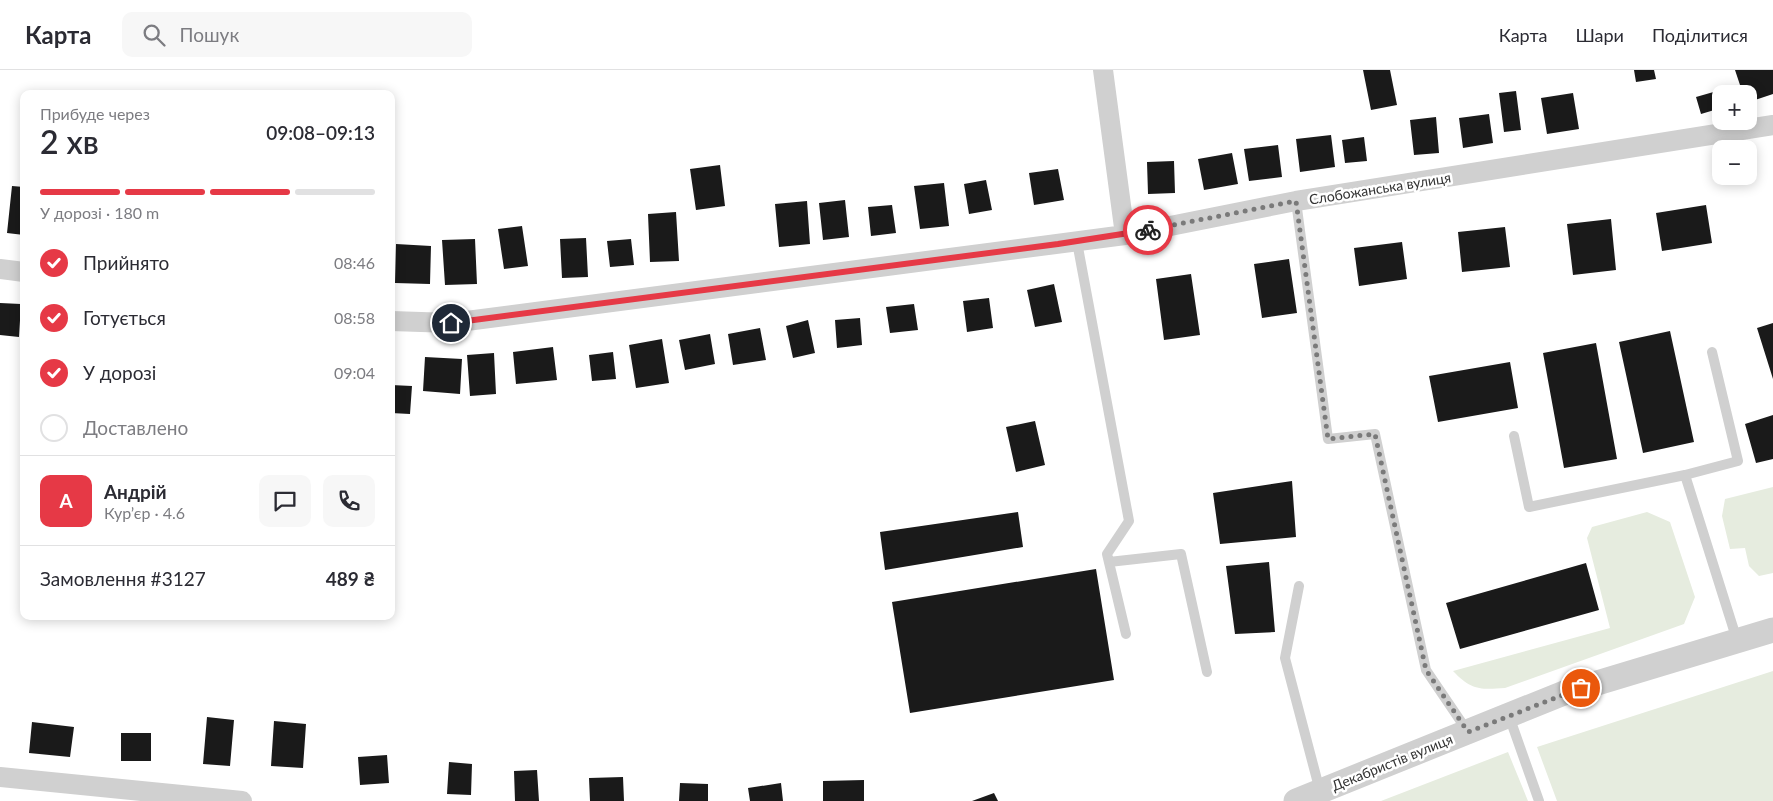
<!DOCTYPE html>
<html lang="uk">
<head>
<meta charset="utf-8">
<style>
	body { margin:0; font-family:Lato,sans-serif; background:#f7f7f7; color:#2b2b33; height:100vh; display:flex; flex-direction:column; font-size:19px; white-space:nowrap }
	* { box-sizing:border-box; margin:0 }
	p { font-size:16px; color:#7c7c81 }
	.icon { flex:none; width:28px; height:28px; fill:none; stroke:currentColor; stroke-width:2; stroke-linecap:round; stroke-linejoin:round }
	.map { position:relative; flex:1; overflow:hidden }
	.sheet { position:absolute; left:20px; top:20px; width:375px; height:530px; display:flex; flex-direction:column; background:#fff; border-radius:10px; box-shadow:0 2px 12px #0003 }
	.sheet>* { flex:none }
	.fabs { position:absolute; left:1712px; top:15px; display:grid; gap:10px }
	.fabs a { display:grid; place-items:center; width:45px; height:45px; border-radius:10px; background:#fff; box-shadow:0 2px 12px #0003; font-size:25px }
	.pin { position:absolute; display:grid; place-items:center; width:42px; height:42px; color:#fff; margin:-21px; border:2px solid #fff; border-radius:50%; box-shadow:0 1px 5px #0007 }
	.courier { position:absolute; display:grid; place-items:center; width:50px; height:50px; margin:-25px; border:4px solid #e63946; border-radius:50%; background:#fff; color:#222; box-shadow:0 1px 6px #0007 }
	.head em { font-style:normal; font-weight:600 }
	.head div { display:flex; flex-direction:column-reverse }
	.head { display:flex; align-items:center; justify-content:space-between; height:85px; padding:0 20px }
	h1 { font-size:32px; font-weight:600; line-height:38px }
	.bar { display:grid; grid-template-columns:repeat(4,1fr); gap:8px 5px; align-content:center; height:60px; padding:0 20px }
	.bar i { height:6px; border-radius:4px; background:#e1e1e2 }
	.bar .on { background:#e63946 }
	.bar p { grid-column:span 4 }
	.line { display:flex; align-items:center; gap:12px; padding:0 20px; border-top:1px solid #e1e1e2 }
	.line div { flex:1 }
	.round { display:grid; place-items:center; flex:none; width:52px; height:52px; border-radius:10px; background:#f7f7f7 }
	ol { padding:0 20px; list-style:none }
	li { display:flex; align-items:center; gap:15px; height:55px }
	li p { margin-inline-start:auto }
	li .icon { padding:5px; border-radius:50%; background:#e63946; color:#fff; stroke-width:4 }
	li:last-child { color:#7c7c81 }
	li i { width:28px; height:28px; border:2px solid #e1e1e2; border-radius:50% }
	header { display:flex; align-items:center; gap:30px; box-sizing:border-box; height:70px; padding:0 25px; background:#fff; border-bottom:1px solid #e1e1e2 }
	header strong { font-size:24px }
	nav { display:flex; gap:28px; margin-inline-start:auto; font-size:18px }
	.search { width:350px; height:45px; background:#f7f7f7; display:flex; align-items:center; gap:12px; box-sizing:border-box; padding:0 18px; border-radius:10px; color:#7c7c81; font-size:19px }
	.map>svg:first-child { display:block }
	.green { fill:#e6ecdf }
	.building { fill:#1a1a1a }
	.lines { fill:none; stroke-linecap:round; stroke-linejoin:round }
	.service { stroke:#d0d0d0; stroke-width:10 }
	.minor { stroke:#d0d0d0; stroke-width:20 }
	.tertiary { stroke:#d0d0d0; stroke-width:25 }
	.done { stroke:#7a7a7a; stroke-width:5; stroke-dasharray:0 9 }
	.route { stroke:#e63946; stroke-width:6 }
	.labels { text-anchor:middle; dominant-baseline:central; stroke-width:5; stroke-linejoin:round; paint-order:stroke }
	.street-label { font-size:14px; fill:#333; stroke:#fff }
</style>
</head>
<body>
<header>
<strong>Карта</strong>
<div class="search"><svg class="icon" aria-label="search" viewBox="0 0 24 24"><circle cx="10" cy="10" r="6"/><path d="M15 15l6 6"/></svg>Пошук</div>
<nav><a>Карта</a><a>Шари</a><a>Поділитися</a></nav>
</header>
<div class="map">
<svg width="1773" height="731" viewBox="0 0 1773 731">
	<rect width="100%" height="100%" fill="#fff"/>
	<path class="green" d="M1773 417V503L1759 506 1749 496 1745 478 1730 479 1722 446 1725 429Z
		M1647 442 1670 452 1695 527 1684 554 1505 618C1480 620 1471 620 1453 601L1610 558 1587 468 1592 457Z
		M1773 601V731H1557L1537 677Z
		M1508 682 1528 731H1381Z"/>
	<path class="building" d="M1363 0H1390L1397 35 1371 40Z
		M1634 0H1654L1656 9 1636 12Z
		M1735 0H1773V24L1749 32V24H1743Z
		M1724 19 1725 24H1721V38L1701 44 1696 27Z
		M1516 21 1521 60 1504 62 1499 23Z
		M1573 23 1579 59 1547 64 1541 28Z
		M1489 44 1493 73 1463 78 1459 48Z
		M1436 47 1439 83 1414 85 1410 50Z
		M1331 65 1335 97 1300 102 1296 69Z
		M1364 67 1367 91 1345 93 1342 70Z
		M1278 75 1282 107 1249 111 1244 79Z
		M1232 83 1238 114 1204 120 1198 89Z
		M1174 91 1175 123 1148 124 1147 92Z
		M720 95 725 136 696 140 690 99Z
		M1058 99 1064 130 1034 135 1029 103Z
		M986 110 992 140 969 144 964 114Z
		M944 113 949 156 920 159 914 116Z
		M12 116 24 117V165L7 163Z
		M845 130 849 167 823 170 819 133Z
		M807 131 810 174 779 177 775 134Z
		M892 135 896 163 871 166 868 137Z
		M1706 135 1712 173 1662 181 1656 143Z
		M676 142 679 191 650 192 648 144Z
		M1611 149 1616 200 1573 205 1567 154Z
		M522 156 528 196 504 199 498 159Z
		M1505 157 1510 197 1462 202 1458 162Z
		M586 168 588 207 562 208 560 169Z
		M475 169 477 214 445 215 442 170Z
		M631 169 634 195 610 197 607 171Z
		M1402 172 1407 209 1359 216 1354 178Z
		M396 174 431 176 430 214 395 213Z
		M1289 189 1297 243 1262 248 1254 194Z
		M1191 204 1200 265 1164 270 1156 209Z
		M1054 214 1062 252 1035 257 1027 220Z
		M989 228 993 258 967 262 963 231Z
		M0 233 21 234 19 267 0 265Z
		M914 234 918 260 890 263 886 237Z
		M860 248 862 275 837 278 835 250Z
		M808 250 815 283 793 288 786 256Z
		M1773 253V309L1757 258Z
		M760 258 766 290 733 295 728 264Z
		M1670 261 1694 372 1643 383 1619 272Z
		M710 264 715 294 685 300 679 270Z
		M662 269 669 313 636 318 629 275Z
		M1596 273 1617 389 1564 398 1543 283Z
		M553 277 557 310 516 314 513 282Z
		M613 282 616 309 592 311 589 285Z
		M494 283 496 324 470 326 467 285Z
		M425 287 462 289 460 324 423 321Z
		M1510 292 1518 338 1438 352 1429 306Z
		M391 315 412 316 410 344 391 343Z
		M1773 345V389L1756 393 1745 354Z
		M1035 351 1045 395 1016 402 1006 357Z
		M1292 411 1296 467 1220 474 1213 423Z
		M1018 442 1023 477 885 500 880 462Z
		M1269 492 1275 562 1235 564 1226 496Z
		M1586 493 1599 540 1460 579 1446 533Z
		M1096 499 1114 610 910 643 892 532Z
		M207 647 234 650 230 696 203 694Z
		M274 651 306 654 303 698 271 696Z
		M32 652 74 657 70 687 29 683Z
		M121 663H151V691H121Z
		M387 685 389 713 360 715 358 687Z
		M449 692 472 694 471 725 447 724Z
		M537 700 539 731H515L514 701Z
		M623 707 624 731H590L589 708Z
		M864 710V731H823V711Z
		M680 713 708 714V731H679Z
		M781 713 783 731H750L748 718Z
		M994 723 998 731H972Z"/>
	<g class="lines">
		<path class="service" d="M1296 131 1328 369 1375 364 1426 600 1468 662
			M1077 172 1129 451 1107 484 1126 564
			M1514 366 1529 437 1685 405 1737 570
			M1685 405 1738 391 1712 282
			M1109 492 1181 484 1207 602
			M1299 516 1285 588 1320 721
			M1509 646 1539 731"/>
		<path class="minor" d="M1103 0 1125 165
			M0 199 24 202
			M391 251 451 253 1125 165 1296 131 1773 55
			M0 707 242 731"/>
		<path class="tertiary" d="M1296 731 1564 623 1773 560"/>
	</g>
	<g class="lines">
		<path class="done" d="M1148 160 1296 131 1328 369 1375 364 1426 600 1468 662 1581 618"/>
		<path class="route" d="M451 253 1058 174 1148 160"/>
	</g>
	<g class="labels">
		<g class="street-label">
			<text transform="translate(1380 118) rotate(-9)">Слобожанська вулиця</text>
			<text transform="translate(1392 692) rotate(-22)">Декабристів вулиця</text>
		</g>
	</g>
</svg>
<div class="fabs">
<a>+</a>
<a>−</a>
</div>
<div class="pin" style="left:1581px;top:618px;background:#ea580c"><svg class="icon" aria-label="bag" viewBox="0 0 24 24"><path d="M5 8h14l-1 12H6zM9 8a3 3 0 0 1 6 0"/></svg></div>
<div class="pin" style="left:451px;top:253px;background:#1f2937"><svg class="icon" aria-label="home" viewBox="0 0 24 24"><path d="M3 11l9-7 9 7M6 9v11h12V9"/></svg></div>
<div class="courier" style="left:1148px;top:160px"><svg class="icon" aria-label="bike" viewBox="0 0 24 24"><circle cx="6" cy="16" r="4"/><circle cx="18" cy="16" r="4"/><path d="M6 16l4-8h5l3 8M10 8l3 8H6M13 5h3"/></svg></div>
<section class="sheet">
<div class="head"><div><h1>2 хв</h1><p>Прибуде через</p></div><em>09:08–09:13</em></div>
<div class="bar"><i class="on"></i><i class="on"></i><i class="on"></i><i></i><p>У дорозі · 180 m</p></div>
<ol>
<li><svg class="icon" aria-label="check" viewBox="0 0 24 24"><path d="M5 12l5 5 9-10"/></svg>Прийнято<p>08:46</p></li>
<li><svg class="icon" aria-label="check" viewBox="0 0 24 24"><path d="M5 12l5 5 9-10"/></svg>Готується<p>08:58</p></li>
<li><svg class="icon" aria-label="check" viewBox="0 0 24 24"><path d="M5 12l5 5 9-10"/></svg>У дорозі<p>09:04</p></li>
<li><i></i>Доставлено</li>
</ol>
<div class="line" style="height:90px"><b class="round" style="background:#e63946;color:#fff">А</b><div><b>Андрій</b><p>Кур’єр · 4.6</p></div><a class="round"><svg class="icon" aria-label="chat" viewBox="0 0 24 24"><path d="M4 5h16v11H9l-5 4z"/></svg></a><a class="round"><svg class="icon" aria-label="phone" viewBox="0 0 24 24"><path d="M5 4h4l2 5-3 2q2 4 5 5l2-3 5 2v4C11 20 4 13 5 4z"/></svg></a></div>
<div class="line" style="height:65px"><div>Замовлення #3127</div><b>489 ₴</b></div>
</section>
</div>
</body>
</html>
